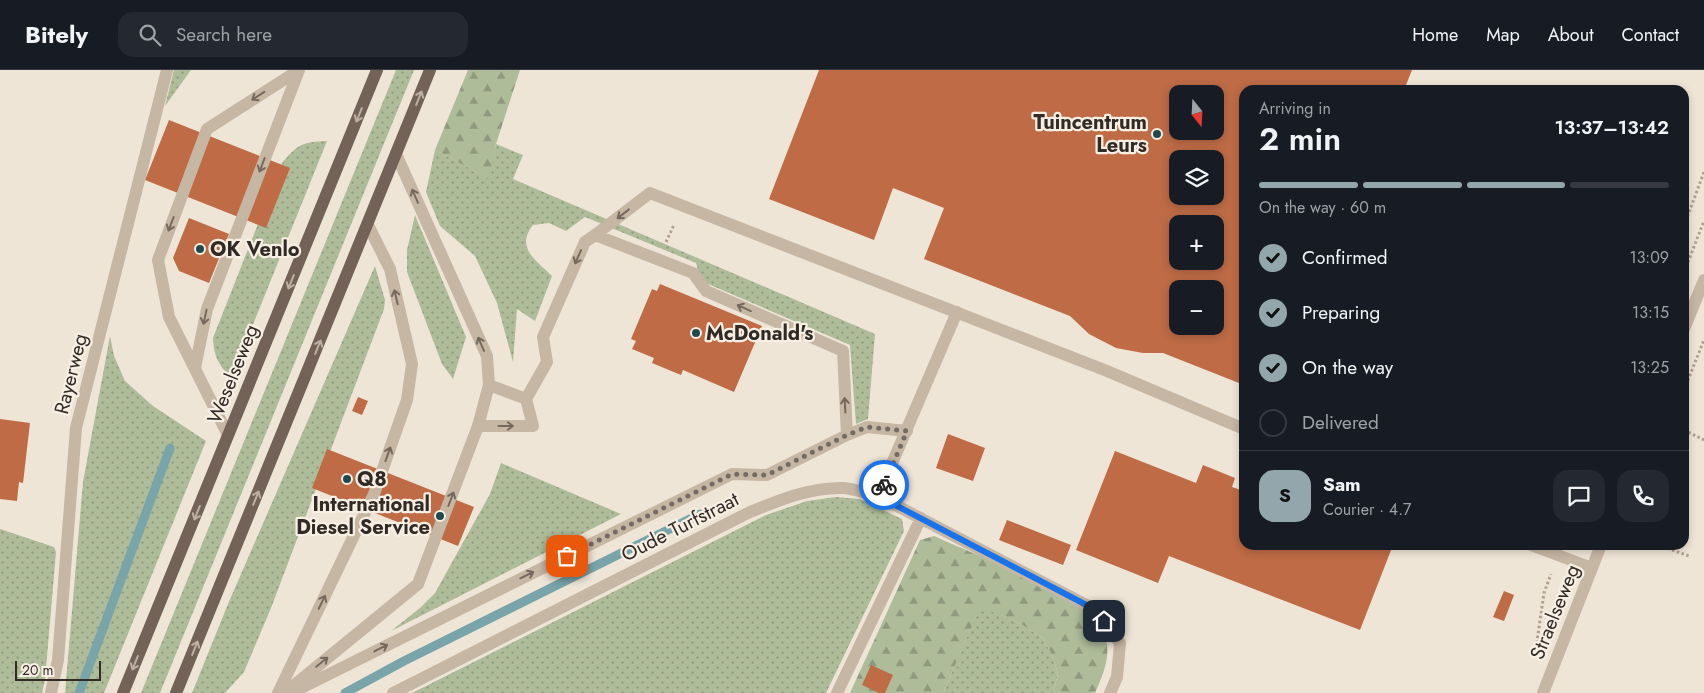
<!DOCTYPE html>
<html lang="en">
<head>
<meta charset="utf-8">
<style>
	body { margin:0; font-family:Jost,sans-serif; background:#242831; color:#f1f3f6; height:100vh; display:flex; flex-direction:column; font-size:19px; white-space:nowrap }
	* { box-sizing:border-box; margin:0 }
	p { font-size:16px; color:#9ea1a6 }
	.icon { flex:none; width:28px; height:28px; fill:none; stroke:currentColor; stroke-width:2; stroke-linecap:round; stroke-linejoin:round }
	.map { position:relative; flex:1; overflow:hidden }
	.sheet { position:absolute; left:1239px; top:15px; width:450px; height:465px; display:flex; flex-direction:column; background:#171b24; border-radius:15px; box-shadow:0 2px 8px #0003 }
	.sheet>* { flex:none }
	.needle { width:32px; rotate:162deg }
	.tools { position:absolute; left:1169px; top:15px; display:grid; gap:10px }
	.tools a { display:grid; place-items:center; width:55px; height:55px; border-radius:10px; background:#171b24; box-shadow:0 2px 8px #0003; font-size:25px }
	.scale { position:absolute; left:15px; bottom:12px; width:86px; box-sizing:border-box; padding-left:5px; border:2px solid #322a25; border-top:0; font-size:14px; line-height:18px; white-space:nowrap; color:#322a25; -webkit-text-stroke:4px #f7efe3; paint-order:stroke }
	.pin { position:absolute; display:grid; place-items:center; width:42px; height:42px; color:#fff; margin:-21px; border-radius:10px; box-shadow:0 2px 8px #0006 }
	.courier { position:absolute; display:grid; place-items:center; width:50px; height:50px; margin:-25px; border:4px solid #1a73e8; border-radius:50%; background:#fff; color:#222; box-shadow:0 1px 6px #0007 }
	.head em { font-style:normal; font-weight:600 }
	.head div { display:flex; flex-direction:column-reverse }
	.head { display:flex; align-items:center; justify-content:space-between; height:85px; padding:0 20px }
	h1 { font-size:32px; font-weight:600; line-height:38px }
	.bar { display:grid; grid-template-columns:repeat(4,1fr); gap:8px 5px; align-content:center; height:60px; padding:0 20px }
	.bar i { height:6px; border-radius:4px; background:#363941 }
	.bar .current { background:#92a6ab }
	.bar p { grid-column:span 4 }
	.line { display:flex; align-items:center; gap:12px; padding:0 20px; border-top:1px solid #363941 }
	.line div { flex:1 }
	.round { display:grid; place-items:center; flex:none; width:52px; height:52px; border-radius:15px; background:#242831 }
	ol { padding:0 20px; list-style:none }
	li { display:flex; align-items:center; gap:15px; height:55px }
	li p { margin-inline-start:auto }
	li .icon { padding:5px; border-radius:50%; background:#92a6ab; color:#111; stroke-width:4 }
	li:last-child { color:#9ea1a6 }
	li i { width:28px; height:28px; border:2px solid #363941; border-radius:50% }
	header { display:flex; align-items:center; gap:30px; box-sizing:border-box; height:70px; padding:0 25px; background:#171b24; border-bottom:1px solid #363941 }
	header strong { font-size:24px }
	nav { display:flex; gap:28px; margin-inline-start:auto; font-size:18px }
	.search { width:350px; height:45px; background:#242831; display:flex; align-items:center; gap:12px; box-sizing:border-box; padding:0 18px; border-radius:15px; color:#9ea1a6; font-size:19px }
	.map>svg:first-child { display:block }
	.grass { fill:url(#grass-dots) }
	.forest { fill:url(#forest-firs) }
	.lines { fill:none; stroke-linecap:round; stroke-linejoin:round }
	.stream { stroke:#78a4aa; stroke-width:9 }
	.building { fill:#be6b46; fill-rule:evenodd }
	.path { stroke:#b1a08f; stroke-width:3; stroke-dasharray:2.5 2.5; stroke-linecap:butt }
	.minor { stroke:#c6b6a4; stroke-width:12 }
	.major { stroke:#736257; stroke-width:12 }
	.oneway { stroke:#75695e }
	.oneway2 { stroke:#bcb0a4 }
	.done { stroke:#746b63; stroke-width:5; stroke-dasharray:0 9 }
	.route { stroke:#1a73e8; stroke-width:6 }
	.poi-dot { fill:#1e4950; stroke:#f7efe3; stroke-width:2 }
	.labels { text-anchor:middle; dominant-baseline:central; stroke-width:4.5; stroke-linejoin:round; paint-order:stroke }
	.poi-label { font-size:20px; font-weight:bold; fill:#322a25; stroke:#f7efe3; text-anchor:start }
	.street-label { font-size:20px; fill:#322a25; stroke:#f7efe3 }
</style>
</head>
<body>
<header>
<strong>Bitely</strong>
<div class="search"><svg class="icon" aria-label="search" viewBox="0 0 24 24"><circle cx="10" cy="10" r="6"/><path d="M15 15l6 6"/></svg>Search here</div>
<nav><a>Home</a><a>Map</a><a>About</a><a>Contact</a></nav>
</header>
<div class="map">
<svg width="1704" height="623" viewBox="0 0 1704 623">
	<defs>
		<pattern id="grass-dots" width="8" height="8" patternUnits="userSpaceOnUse" patternTransform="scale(1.25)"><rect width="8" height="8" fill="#aebc99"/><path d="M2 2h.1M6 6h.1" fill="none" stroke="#8e997d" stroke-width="1.8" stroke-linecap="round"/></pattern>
		<pattern id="forest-firs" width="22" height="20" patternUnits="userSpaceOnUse" patternTransform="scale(1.25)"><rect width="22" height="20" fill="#aebc99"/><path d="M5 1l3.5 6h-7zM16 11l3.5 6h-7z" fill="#8e997d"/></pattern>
	</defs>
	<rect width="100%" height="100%" fill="#efe5d7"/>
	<path class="grass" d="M174 0H191L165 36Z
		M396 0H414L160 623H141Z
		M327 71 231 309C219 294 214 288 213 268L282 93C298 74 302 72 327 71Z
		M496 74 523 85 513 109 875 264 868 349 856 354 850 275 701 211 696 193 585 147 566 161 549 153 533 155C515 178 536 190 552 206L535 251 517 239 513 292 497 233 475 186 440 156 426 122 435 80 489 108Z
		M415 145 466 267 453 309 442 294 407 202V180Z
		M375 196 385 230 384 239 271 538 244 602 225 623H192L228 534Z
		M110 266 114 286 125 311 153 336 206 371 104 623H65L83 412Z
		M501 393 621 444 391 561 420 538 435 523 490 424Z
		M836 427 860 429 902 449 904 461 826 623H412L766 445 807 431Z
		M0 459 54 477 56 482 45 610 42 623H0Z
		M980 536 1019 553 1043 568 1053 587 1058 604 1053 623H943Z"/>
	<path class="forest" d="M468 0H520L496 74 490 109 435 80Z
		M934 466C971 483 1086 527 1103 561 1113 582 1104 603 1095 623H1053L1058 604 1053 587 1043 568 1019 553 980 537 943 623H850L920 470Z"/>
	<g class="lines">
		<path class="stream" d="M79 623 170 378
			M345 623 404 591 700 444"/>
	</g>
	<path class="building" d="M819 0H1412L1404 20H1244V315L1163 283H1143L1116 278 1089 264 1070 246 924 189 944 138 893 118 874 170 769 129ZM1178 24H1215V61H1178ZM1178 89H1215V126H1178ZM1178 154H1215V191H1178ZM1178 219H1215V256H1178Z
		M169 50 290 98 266 158 145 110Z
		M189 148 229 164 209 213 179 201 173 188Z
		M660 214 762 256 734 322 683 300 681 305 652 293 654 288 632 279 636 271 631 269 652 219 657 221Z
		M358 327 368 331 362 345 352 341Z
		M0 349 30 353 23 413 19 412 17 431 0 429Z
		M948 364 985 378 973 411 936 398Z
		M327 379 474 437 458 476 312 418Z
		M1115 381 1196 413 1203 395 1235 408 1232 417 1244 421V475H1393L1360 560 1169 486 1158 513 1076 480Z
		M1007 450 1071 475 1063 495 999 470Z
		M1504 521 1514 525 1504 551 1493 547Z
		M871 595 893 605 885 623H879L862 615Z"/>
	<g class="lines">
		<path class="path" d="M1684 156 1704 102
			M666 172 674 155
			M1686 197 1704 151
			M1684 320 1704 270
			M1684 360 1704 370
			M1658 475 1689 486
			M1536 578 1544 523 1551 504"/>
		<path class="minor" d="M595 165 650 123 1107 301 1244 359
			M1684 259 1704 210
			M195 298 207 239 299 0
			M489 315 526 329
			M228 365 169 247 158 190 207 59 299 0
			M847 365 867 357 907 361
			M878 426 957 242
			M1531 475 1592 498
			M292 617 418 514 478 356 489 315 487 286 396 84
			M51 623 58 590 76 358 167 0
			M278 623 374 424 407 330 412 294 390 199 368 155
			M291 623 732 404 767 405 847 365 843 281 706 221 693 203 595 165 585 172 543 267 547 292 526 329 533 356H478
			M393 623 750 442C780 430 811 417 844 418 855 419 868 424 878 426L1096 540 1120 573 1117 607 1110 623
			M837 623 921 448
			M1543 623 1601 475"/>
		<path class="major" d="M123 623 377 0
			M176 623 430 0"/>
	</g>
	<defs><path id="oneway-shaft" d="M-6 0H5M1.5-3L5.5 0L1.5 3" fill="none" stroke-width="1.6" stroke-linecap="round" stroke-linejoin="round" transform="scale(1.25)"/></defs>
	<g class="oneway">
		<use href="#oneway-shaft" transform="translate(258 26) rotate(147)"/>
		<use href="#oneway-shaft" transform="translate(262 95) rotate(111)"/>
		<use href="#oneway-shaft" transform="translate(415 126) rotate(-114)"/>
		<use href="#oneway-shaft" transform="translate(623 144) rotate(142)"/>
		<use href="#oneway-shaft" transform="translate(171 154) rotate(111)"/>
		<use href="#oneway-shaft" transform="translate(578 187) rotate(114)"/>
		<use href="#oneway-shaft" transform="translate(396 227) rotate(-103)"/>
		<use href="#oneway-shaft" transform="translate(744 238) rotate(-156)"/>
		<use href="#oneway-shaft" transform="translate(205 247) rotate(102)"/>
		<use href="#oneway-shaft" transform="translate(481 274) rotate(-114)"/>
		<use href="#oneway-shaft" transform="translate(845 335) rotate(-93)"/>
		<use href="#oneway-shaft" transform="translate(506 356)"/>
		<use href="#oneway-shaft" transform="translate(388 384) rotate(-70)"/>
		<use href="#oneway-shaft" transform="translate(451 429) rotate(-69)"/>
		<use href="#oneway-shaft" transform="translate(527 505) rotate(-26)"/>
		<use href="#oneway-shaft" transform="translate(322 532) rotate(-64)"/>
		<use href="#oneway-shaft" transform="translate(381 578) rotate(-27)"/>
		<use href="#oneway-shaft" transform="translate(322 592) rotate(-39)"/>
	</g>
	<g class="oneway2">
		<use href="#oneway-shaft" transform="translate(419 28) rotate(-68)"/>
		<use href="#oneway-shaft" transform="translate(359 45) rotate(112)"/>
		<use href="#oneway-shaft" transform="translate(291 212) rotate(112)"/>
		<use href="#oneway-shaft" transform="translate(318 277) rotate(-68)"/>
		<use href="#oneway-shaft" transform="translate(256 428) rotate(-68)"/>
		<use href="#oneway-shaft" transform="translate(197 443) rotate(112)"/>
		<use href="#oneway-shaft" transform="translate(195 578) rotate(-68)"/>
		<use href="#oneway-shaft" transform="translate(135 593) rotate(112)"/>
	</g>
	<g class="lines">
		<path class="done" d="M567 486 732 404 767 405 847 365 867 357 907 361 884 415"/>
		<path class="route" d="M884 415 878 426 1096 540 1104 551"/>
	</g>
	<g class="poi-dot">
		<circle cx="1157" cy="64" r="5"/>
		<circle cx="200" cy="179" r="5"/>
		<circle cx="696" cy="263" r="5"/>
		<circle cx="347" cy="409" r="5"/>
		<circle cx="440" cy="446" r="5"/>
	</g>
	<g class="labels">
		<g class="poi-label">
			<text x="1147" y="52" text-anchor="end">Tuincentrum<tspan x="1147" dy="23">Leurs</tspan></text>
			<text x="210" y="179">OK Venlo</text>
			<text x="706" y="263">McDonald's</text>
			<text x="357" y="409">Q8</text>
			<text x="430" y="434" text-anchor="end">International<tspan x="430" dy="23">Diesel Service</tspan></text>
		</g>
		<g class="street-label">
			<text transform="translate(71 304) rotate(-76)">Rayerweg</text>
			<text transform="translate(233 304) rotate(-68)">Weselseweg</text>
			<text transform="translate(680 457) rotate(-27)">Oude Turfstraat</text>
			<text transform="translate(1555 542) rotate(-68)">Straelseweg</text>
		</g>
	</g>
</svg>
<div class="tools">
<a><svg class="needle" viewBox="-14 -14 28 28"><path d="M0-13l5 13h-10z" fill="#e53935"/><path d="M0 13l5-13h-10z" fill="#9ea1a6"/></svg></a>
<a><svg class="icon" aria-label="layers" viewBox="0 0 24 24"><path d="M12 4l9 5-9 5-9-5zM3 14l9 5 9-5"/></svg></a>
<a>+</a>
<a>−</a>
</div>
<div class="scale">20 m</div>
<div class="pin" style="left:567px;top:486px;background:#ea580c"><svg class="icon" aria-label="bag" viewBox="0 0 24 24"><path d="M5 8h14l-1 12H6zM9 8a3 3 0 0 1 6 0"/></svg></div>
<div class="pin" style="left:1104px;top:551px;background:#1f2937"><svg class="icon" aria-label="home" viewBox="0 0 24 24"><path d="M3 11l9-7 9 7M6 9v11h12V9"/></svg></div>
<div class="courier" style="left:884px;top:415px"><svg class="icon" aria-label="bike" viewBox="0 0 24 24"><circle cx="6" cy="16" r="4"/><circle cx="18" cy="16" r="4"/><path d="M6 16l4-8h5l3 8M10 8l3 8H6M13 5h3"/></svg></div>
<section class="sheet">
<div class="head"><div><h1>2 min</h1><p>Arriving in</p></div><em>13:37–13:42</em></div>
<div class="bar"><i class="current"></i><i class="current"></i><i class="current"></i><i></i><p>On the way · 60 m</p></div>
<ol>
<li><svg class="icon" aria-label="check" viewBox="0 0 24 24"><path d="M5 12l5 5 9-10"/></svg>Confirmed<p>13:09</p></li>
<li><svg class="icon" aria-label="check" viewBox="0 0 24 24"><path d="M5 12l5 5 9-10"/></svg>Preparing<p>13:15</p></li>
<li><svg class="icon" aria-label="check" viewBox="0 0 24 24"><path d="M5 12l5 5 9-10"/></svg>On the way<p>13:25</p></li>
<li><i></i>Delivered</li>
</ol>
<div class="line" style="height:90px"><b class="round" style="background:#92a6ab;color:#111">S</b><div><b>Sam</b><p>Courier · 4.7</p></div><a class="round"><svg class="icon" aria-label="chat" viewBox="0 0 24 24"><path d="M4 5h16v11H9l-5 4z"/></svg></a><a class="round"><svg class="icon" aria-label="phone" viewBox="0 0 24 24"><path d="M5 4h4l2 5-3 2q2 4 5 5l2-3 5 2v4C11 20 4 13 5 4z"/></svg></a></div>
</section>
</div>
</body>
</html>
